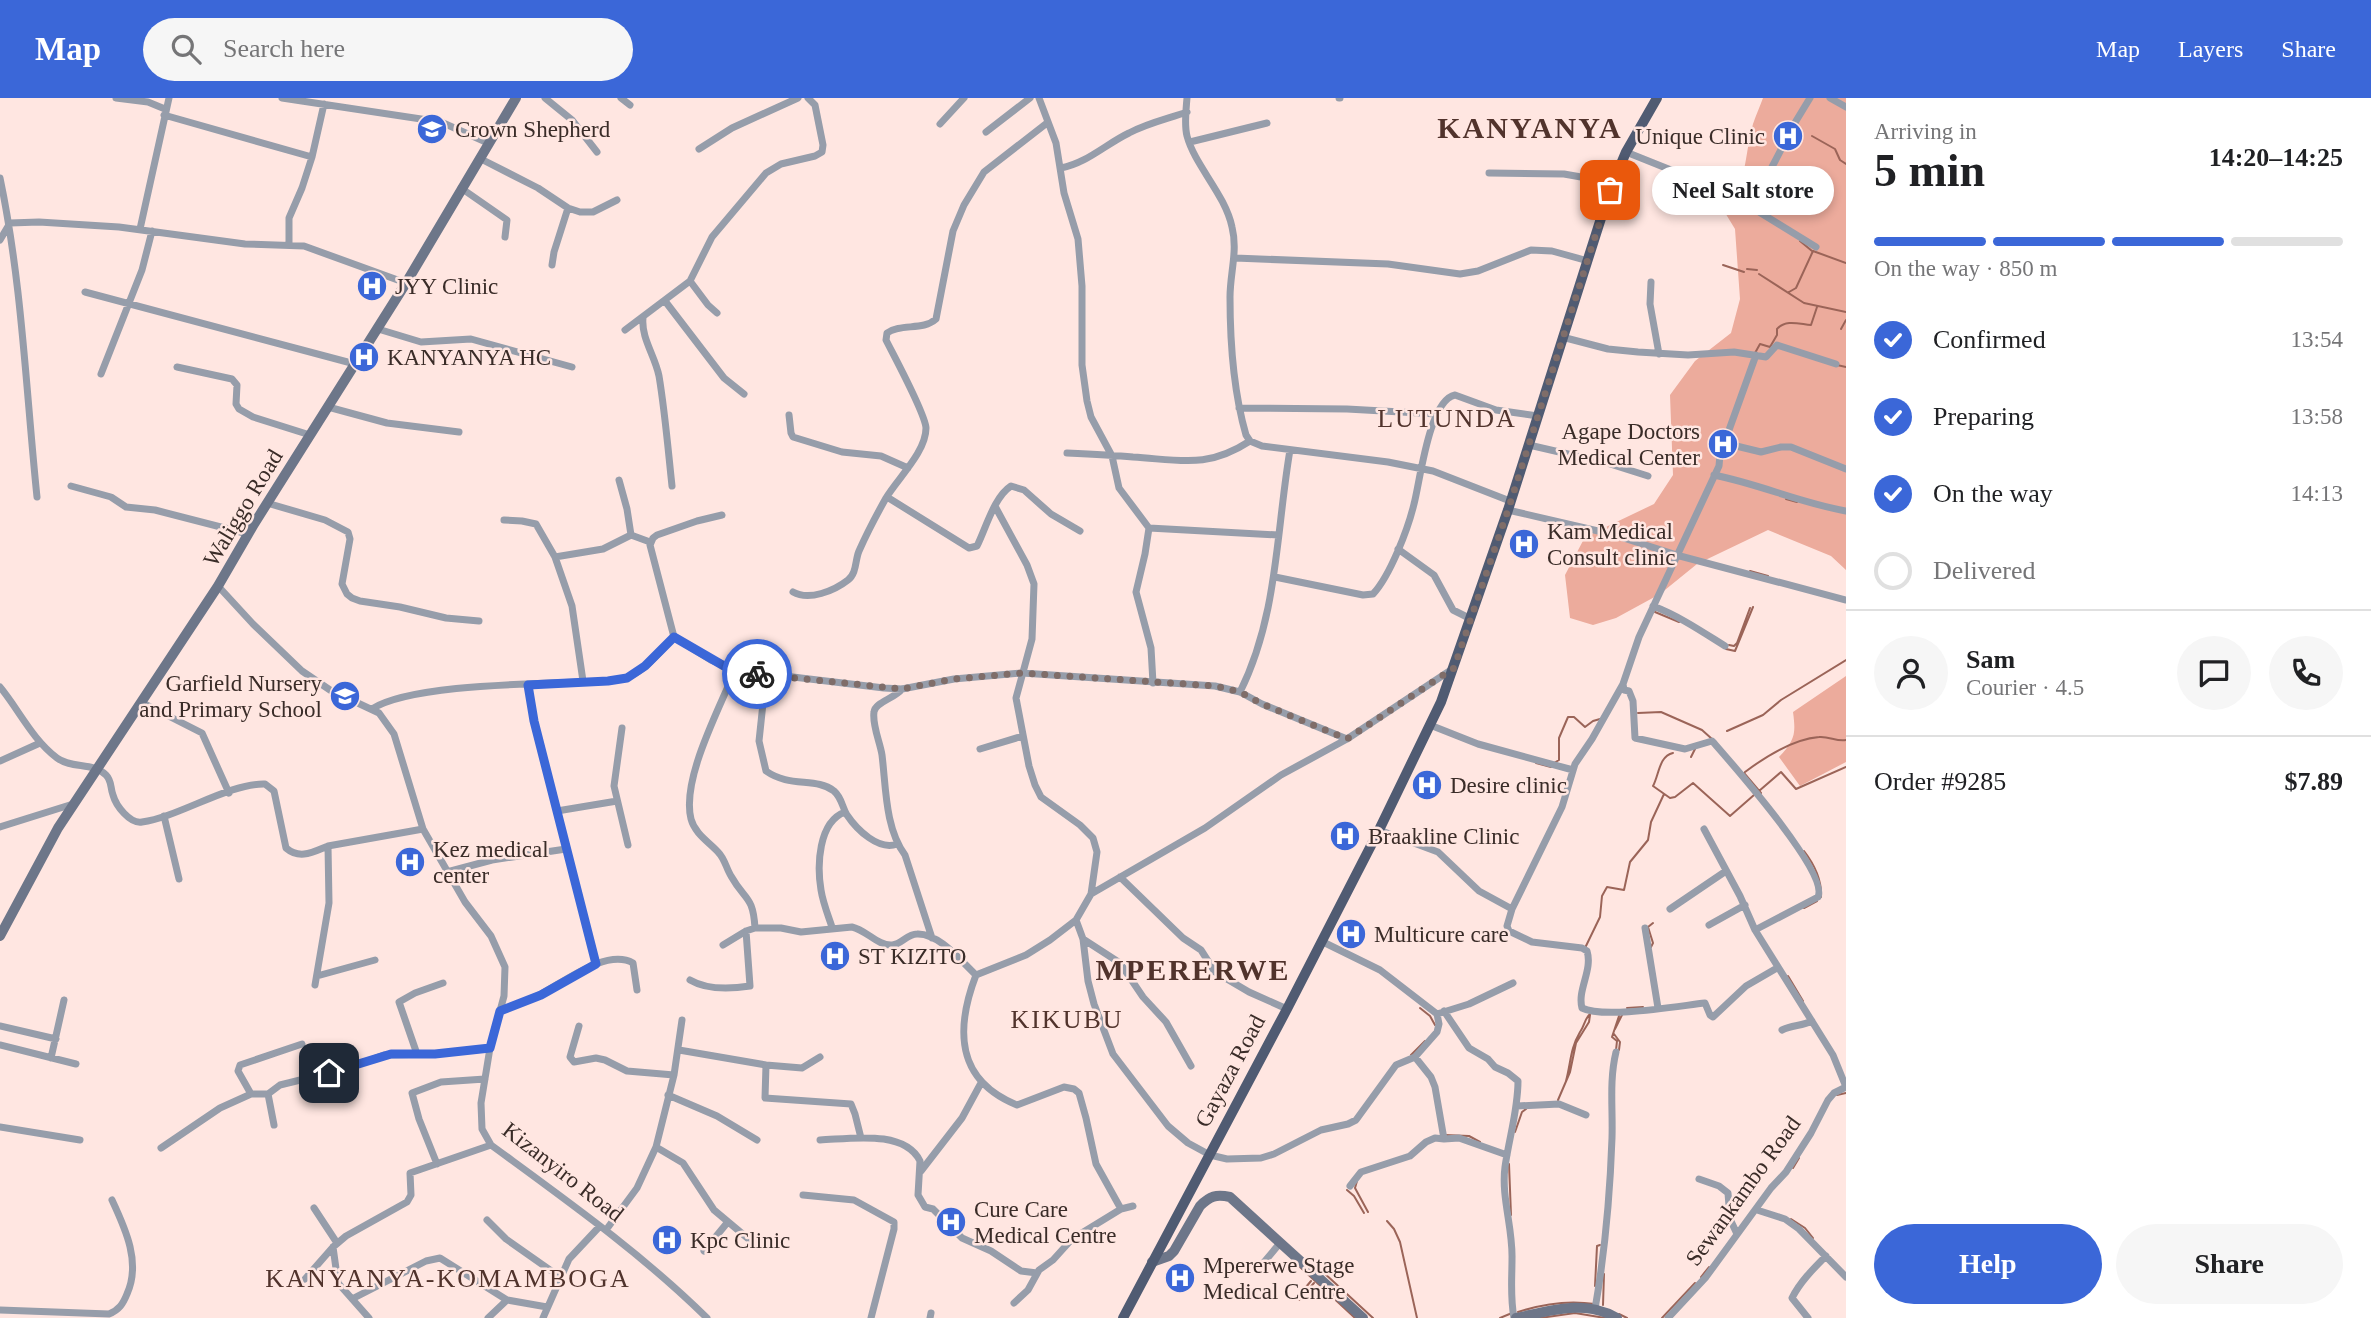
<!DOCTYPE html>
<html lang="en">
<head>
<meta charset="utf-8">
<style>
	body { margin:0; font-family:"Times New Roman",serif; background:#f6f6f6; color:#202124; height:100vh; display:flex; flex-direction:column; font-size:26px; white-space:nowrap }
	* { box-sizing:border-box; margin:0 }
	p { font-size:23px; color:#757577 }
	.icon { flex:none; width:38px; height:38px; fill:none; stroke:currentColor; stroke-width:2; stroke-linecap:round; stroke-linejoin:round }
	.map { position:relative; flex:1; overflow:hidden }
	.details { display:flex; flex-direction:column; background:#fff; width:525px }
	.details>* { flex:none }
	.pin { position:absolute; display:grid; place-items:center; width:60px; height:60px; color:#fff; margin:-30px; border-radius:14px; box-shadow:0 4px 10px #0006 }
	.courier { position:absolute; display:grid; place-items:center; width:70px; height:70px; margin:-35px; border:5px solid #3b67d8; border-radius:50%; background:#fff; color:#222; box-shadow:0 2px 9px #0007 }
	.bubble { position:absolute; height:49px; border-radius:24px; background:#fff; box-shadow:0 4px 10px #0003; font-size:23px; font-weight:800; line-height:49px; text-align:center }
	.overview em { font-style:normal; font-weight:800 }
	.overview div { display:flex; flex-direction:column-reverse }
	.overview { display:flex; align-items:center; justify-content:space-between; height:119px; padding:0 28px }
	h1 { font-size:46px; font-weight:800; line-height:52px }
	.bar { display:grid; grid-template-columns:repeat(4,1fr); gap:10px 7px; align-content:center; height:84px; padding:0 28px }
	.bar i { height:9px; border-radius:5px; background:#e0e0e0 }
	.bar .current { background:#3b67d8 }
	.bar p { grid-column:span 4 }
	.line { display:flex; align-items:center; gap:18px; padding:0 28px; border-top:2px solid #e0e0e0 }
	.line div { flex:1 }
	.round { display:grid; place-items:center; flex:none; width:74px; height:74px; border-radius:37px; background:#f6f6f6 }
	ol { padding:0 28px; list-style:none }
	li { display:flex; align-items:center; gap:21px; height:77px }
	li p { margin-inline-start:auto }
	li .icon { padding:7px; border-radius:50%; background:#3b67d8; color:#fff; stroke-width:4 }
	li:last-child { color:#757577 }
	li i { width:38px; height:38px; border:4px solid #e0e0e0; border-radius:50% }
	.action { display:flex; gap:14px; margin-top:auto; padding:14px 28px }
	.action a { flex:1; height:80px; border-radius:42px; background:#3b67d8; color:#fff; font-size:28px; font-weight:800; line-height:80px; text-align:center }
	.action a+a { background:#f6f6f6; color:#202124 }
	header { display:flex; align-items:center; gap:42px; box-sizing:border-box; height:98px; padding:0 35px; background:#3b67d8; color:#fff }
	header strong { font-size:33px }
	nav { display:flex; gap:38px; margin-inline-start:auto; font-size:24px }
	.search { width:490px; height:63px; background:#f6f6f6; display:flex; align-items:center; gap:18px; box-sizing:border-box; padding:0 24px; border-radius:38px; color:#757577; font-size:26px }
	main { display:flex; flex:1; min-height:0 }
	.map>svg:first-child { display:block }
	.green { fill:#ecab9c }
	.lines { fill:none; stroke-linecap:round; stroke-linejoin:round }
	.stream { stroke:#9b6458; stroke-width:2 }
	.street { stroke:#969daa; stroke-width:7 }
	.secondary { stroke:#6d7689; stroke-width:10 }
	.primary { stroke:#505b72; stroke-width:10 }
	.done { stroke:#7f6d69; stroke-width:7; stroke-dasharray:0 12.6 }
	.route { stroke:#3b67d8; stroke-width:9 }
	.labels { text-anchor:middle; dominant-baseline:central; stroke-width:5; stroke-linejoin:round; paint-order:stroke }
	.poi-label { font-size:23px; fill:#3a2c28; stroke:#ffe6e1; text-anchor:start }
	.street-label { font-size:23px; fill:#3a2c28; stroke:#ffe6e1 }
	.quarter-label { font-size:26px; letter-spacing:2px; fill:#51332c; stroke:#ffe6e1 }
	.district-label { font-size:30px; font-weight:bold; letter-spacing:2px; fill:#51332c; stroke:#ffe6e1 }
</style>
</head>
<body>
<header>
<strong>Map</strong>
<div class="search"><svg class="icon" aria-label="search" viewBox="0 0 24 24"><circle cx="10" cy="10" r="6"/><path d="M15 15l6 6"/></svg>Search here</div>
<nav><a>Map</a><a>Layers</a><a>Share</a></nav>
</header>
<main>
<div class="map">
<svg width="1846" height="1220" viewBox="0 0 1846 1220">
	<rect width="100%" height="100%" fill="#ffe6e1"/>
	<path class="green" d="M1763 0H1846V472L1831 458 1768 432 1697 466 1660 496 1616 520 1593 527 1570 520 1565 477 1585 439 1654 406 1673 377 1670 297 1695 263 1731 235 1740 201 1735 131 1724 113C1748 87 1744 57 1753 26 1756 17 1760 8 1763 0Z
		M1846 578V664L1800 688 1779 659C1795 642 1796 636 1793 614Z"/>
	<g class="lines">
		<path class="stream" d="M1812 38 1835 51 1840 62 1846 66
			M1800 143 1812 153
			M1723 167 1744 174
			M1747 171 1757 172
			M1759 176 1804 205 1846 214
			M1789 194 1796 190 1813 153 1846 165
			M1841 231 1846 222
			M1755 255 1760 246 1770 249 1777 237V231C1786 221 1799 226 1811 227L1817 209
			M1837 267 1846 269
			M1786 401 1797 404
			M1750 473 1768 478
			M1655 514 1679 524
			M1729 547 1734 548 1737 545 1750 510
			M1726 551 1735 553 1753 509
			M1638 615 1661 614 1702 632 1712 641
			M1727 633 1763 617 1781 602 1846 562
			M1673 655C1659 658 1659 677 1653 688L1670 700 1675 699 1693 685 1730 718 1754 697
			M1691 659 1695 651
			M1536 665 1551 669
			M1554 665 1559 662V640L1568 619H1574L1585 629 1593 623 1600 621
			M1745 674C1765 659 1793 641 1819 639 1829 638 1837 644 1846 642
			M1744 675 1761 695
			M1759 693 1781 674 1796 691 1846 669
			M1804 753C1814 766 1822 781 1821 799
			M1804 810 1817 803
			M1651 849 1653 845 1648 829 1653 825
			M1585 850 1600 819 1602 798 1607 789 1624 792 1630 764 1648 742 1651 724 1664 696
			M1788 878 1803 903
			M1420 910 1430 918 1435 927
			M1627 910 1643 909
			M1615 931 1622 917
			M1614 936 1620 944 1619 952
			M1616 952 1617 943 1612 939 1619 918
			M1411 957 1425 943
			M1566 983C1571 964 1570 951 1580 934 1585 927 1584 921 1591 915
			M1837 997 1846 995
			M1558 1002 1570 974 1576 945 1589 924 1590 917
			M1515 1034 1522 1014 1526 1011
			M1445 1037 1469 1038 1480 1044
			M1509 1066 1511 1117
			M1793 1070 1799 1060
			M1357 1083 1355 1090 1368 1114
			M1347 1092 1354 1098 1364 1115
			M1791 1121 1805 1130 1813 1140
			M1387 1123 1394 1131 1400 1144 1417 1220
			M1300 1169 1355 1220
			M1323 1174 1373 1220
			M1701 1179 1709 1169
			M1595 1188 1597 1148 1600 1147
			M1296 1201 1311 1183
			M1299 1202 1314 1185
			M1603 1207 1604 1176
			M1518 1214C1542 1206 1569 1202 1595 1206
			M1619 1216 1627 1220
			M1500 1220 1512 1215
			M1540 1220 1575 1215 1605 1220
			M1662 1220 1695 1185"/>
		<path class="street" d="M116 0 148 4 165 11
			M282 0 441 24 488 45
			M545 0 572 22 597 54
			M621 0 630 7
			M1039 0 1056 45 1064 95 1078 141 1082 188V267L1087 303 1091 319 1112 358 1119 390 1149 430 1278 437
			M1187 0C1186 12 1184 26 1187 38 1195 68 1225 96 1232 129 1238 153 1230 175 1230 199 1230 246 1233 292 1246 337L1250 343 1262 348 1388 364 1433 373 1510 403
			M1339 0H1340
			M1830 0 1846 9
			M164 17 312 59
			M940 26 964 0
			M986 34 1030 0
			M1190 44 1267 25
			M699 51 732 30 798 0
			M1626 54 1726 94 1751 109 1796 23 1810 0
			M479 60 538 90 568 110 580 114H593L617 102
			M1061 70C1087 65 1106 46 1129 35 1148 25 1167 21 1187 14
			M1489 75 1564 76 1581 79 1610 92
			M0 80C22 185 26 293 37 399
			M461 90 507 122 505 139
			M1751 109 1816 149
			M140 131 169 0
			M0 142 10 125 39 124 119 129 245 146 304 148 406 185
			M289 146V120L302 90 312 59 324 6
			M1235 160 1388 166 1460 176 1478 173 1531 152 1552 153 1588 163
			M552 167 554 154 568 110
			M690 183 708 207 717 215
			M1651 184 1650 206 1659 256
			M85 194 355 266
			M665 203 724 280 744 296
			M643 220C641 240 655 258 659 278 665 314 668 351 672 388
			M378 231 421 244 471 241 572 269
			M625 232 690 183 712 139 766 75 781 66 815 58 822 54 823 47 815 7 808 0
			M1562 239 1608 251 1638 254 1688 257 1734 254 1766 259 1777 247 1836 266
			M177 269 232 281 237 287 236 306 239 311 253 319 310 337
			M101 276 142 172 152 133
			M328 309 387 325 459 334
			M1239 310 1347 311 1437 316
			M789 317 791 335 793 339 842 354 881 358 908 370
			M1724 345 1761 354 1781 349H1791L1846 371
			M1529 347 1607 365 1648 378
			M1067 355C1089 356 1111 357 1133 359 1181 362 1207 371 1250 343
			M1714 377C1759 386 1801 405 1846 413
			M619 382 627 411 631 437 650 444
			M71 388 111 399 126 409 155 412 248 436
			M887 399 969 450 977 448C986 430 994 399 1011 388L1024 392 1051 416 1080 433
			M267 405 325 422 348 434 350 441 342 486 347 496 352 500 360 503 400 509 446 520 479 523
			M996 410 1027 467 1034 486 1032 541 1016 600 1029 668 1035 687 1041 699 1080 727 1093 740 1097 754 1091 796
			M1508 412 1611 436 1680 458 1846 502
			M722 417 697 423 657 437 653 440 650 447 674 539 711 562 735 572 884 590 902 591 954 581 1022 575 1215 588 1240 594 1262 606 1347 641
			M504 422 522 423 536 426 555 459 572 508 583 583
			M1149 430 1145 456 1136 494 1151 550 1153 585
			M1398 451 1434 477 1453 512 1471 521
			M555 459 603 451 631 437
			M1275 479 1363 497 1373 496C1390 478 1408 431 1414 406 1420 384 1429 302 1455 297L1496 312 1538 318
			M218 488 253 526 302 573 330 592 379 615 394 636 423 731 465 804 491 838 505 869 504 898 490 950 481 1005 482 1031 491 1047C566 1102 641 1155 707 1220
			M793 494C809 503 834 493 848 482 857 475 855 462 859 453 867 435 877 416 886 400 898 380 926 354 926 330 925 315 895 260 886 242L887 235C901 225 923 233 936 221L953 133 964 107 984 74 1047 25
			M1653 508C1679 518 1701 533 1725 548
			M735 572C720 610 681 681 691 721 695 736 709 744 718 754 725 761 726 770 731 778 745 803 753 797 755 830
			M766 577 759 643 766 673C790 690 816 679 834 693 842 700 842 709 847 717 857 732 879 753 897 746
			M528 587 534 623 596 866
			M0 589C19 612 32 641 57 660 72 671 93 664 106 677 112 683 110 689 113 697 116 708 130 726 142 724 179 719 229 685 265 686L274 693 286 750C300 762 313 754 328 748
			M902 591C894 601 875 604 874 614 872 627 880 644 882 657 886 689 885 730 905 757L932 840
			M1240 594C1278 518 1276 434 1290 352
			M141 604 202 635 229 695
			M372 611C409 587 529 586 577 584 594 583 614 585 630 578 647 571 661 552 674 539
			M1430 627 1478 646 1573 672
			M622 630 614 688 628 747
			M980 651 1023 638
			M0 663 40 645
			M557 713 617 703
			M164 718 179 781
			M0 729 73 706
			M1704 731 1740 798 1755 832 1833 957 1846 989
			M1379 732 1438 754 1479 793 1512 811 1507 828 1509 833 1532 844 1582 850 1587 853C1593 872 1577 892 1582 910 1604 921 1678 908 1705 905L1710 917 1713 919 1746 888 1777 870
			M447 774 492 762 566 751
			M1120 779 1183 840 1201 852 1215 874 1249 894 1287 911
			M1512 811 1562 709 1575 666 1592 641 1623 586
			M1670 811 1726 773
			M1076 822 1083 841 1088 883 1094 906 1113 956 1168 1028 1188 1045 1210 1057 1227 1061 1261 1060 1274 1056 1321 1032 1348 1026 1356 1022 1396 967 1415 959 1437 934 1439 926 1437 916
			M1709 827 1745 807
			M832 829C828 817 823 805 821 792 817 768 818 724 845 714
			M1645 830 1658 910
			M1755 832 1818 799C1829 775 1733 667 1714 645L1712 643 1685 651 1635 640 1633 603 1629 593 1624 592 1623 586 1639 539 1719 368 1720 357 1756 257
			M1083 841 1120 865 1143 899 1166 924 1191 968
			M1321 843 1380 872 1437 916 1469 906 1513 885
			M723 847 746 833 755 830H781L801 834 852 829C866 832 878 848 892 847 901 847 907 836 917 836 939 835 961 863 976 877
			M317 878 375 862
			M690 882C707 892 731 891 750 888L746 833
			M315 887 329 805 328 748 423 731
			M500 913C514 908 528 903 541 896 564 884 607 850 633 865L637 892
			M1444 913 1469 950 1488 961 1495 969 1508 975 1518 983C1518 1012 1509 1040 1505 1069 1501 1099 1513 1130 1512 1161 1512 1181 1510 1199 1514 1220
			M0 928 56 941
			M579 928 570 959 574 964 596 960 605 962 627 973 674 977
			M1782 932C1792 927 1802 928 1812 923
			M0 947 76 966
			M679 952 766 967 802 970 820 959
			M417 956 399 904 415 895 443 885
			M1415 959 1431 979 1435 989 1444 1041 1459 1040 1507 1057
			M51 960 64 902
			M766 967 765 1000 851 1006 855 1016 861 1040
			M268 996H251L238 973 240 967 302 946
			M668 997 717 1018 757 1042
			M1517 1008 1559 1006 1586 1017
			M274 1027 268 996 280 987 349 970 384 957 435 956 490 950
			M0 1029 80 1042
			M820 1042C849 1041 904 1031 920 1063L918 1097 925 1109 933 1111 962 1140 991 1153 1021 1173 1037 1175
			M656 1049 683 1065 714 1112 751 1143
			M161 1050 220 1010 251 996
			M437 1066 419 1021 412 995 441 984 485 981
			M921 1073 962 1020 981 985
			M1699 1081 1719 1088 1728 1095 1730 1121 1737 1136
			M1350 1088 1361 1074 1410 1058 1426 1044 1435 1040 1444 1041
			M803 1097 854 1102 894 1124V1131L871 1220
			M314 1110 337 1145
			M1121 1111 1096 1066 1086 1020 1079 995 1074 991 1064 989 1017 1007C956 982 955 932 976 877L1026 857 1050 842 1076 822 1091 796 1205 730 1281 677 1347 641 1451 572
			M1757 1112 1785 1121 1799 1131 1846 1179
			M487 1122 506 1141 560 1179
			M606 1132 637 1090 656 1049 674 977 682 922
			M333 1149 338 1185 369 1220
			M704 1153 727 1125
			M1260 1169 1280 1145
			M305 1181 333 1149 346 1138 407 1104 411 1097 410 1075 491 1047
			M352 1201 426 1163 440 1160 507 1202 547 1209
			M1014 1205 1028 1192 1039 1172 1053 1162 1072 1141 1121 1111 1133 1108
			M1595 1211C1605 1154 1610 1097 1612 1040 1613 1011 1609 983 1616 954
			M0 1212 109 1216C119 1212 123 1206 127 1196 141 1165 126 1132 112 1102
			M488 1220 507 1202
			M543 1220 569 1161 600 1128
			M930 1220 931 1215
			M1668 1220 1706 1179 1771 1090 1786 1074 1811 1035 1828 1002 1834 995 1846 989
			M1808 1220 1792 1200C1800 1184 1813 1171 1826 1158"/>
		<path class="secondary" d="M0 838 58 730 218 488 254 426 406 185 516 0
			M1152 1164 1169 1158 1174 1153 1200 1108C1210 1098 1216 1096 1230 1099L1363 1220
			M1516 1220C1550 1213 1585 1201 1617 1220"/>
		<path class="primary" d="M1123 1220 1287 911 1379 732 1441 604 1508 412 1610 92 1626 54 1657 0"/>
	</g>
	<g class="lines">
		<path class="done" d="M757 576 902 591 954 581 1022 575 1215 588 1240 594 1262 606 1347 641 1454 570 1508 412 1610 92"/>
		<path class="route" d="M329 975 391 956H435L490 950 500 913 541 897 596 866 534 623 528 587 608 583 627 580 645 568 674 539 724 568 757 576"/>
	</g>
	<defs>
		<g id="school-disc" transform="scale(1.575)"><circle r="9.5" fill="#3b67d8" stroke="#ffe6e1"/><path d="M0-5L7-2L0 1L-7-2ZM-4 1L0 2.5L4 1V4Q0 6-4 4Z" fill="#fff"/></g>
		<g id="hospital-disc" transform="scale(1.575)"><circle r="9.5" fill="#3b67d8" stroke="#ffe6e1"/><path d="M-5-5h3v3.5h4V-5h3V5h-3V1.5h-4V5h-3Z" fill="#fff"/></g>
	</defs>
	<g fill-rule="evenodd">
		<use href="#school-disc" x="432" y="31"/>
		<use href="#hospital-disc" x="1788" y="38"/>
		<use href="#hospital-disc" x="372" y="188"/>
		<use href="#hospital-disc" x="364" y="259"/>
		<use href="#hospital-disc" x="1723" y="346"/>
		<use href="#hospital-disc" x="1524" y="446"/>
		<use href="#school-disc" x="345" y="598"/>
		<use href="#hospital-disc" x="1427" y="687"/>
		<use href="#hospital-disc" x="1345" y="738"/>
		<use href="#hospital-disc" x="410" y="764"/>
		<use href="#hospital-disc" x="1351" y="836"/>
		<use href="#hospital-disc" x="835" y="858"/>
		<use href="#hospital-disc" x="951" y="1124"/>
		<use href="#hospital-disc" x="667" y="1142"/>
		<use href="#hospital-disc" x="1180" y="1180"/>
	</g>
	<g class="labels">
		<g class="poi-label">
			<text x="455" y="31">Crown Shepherd</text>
			<text x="1765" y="38" text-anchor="end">Unique Clinic</text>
			<text x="395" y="188">JYY Clinic</text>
			<text x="387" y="259">KANYANYA HC</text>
			<text x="1700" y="333" text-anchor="end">Agape Doctors<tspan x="1700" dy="26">Medical Center</tspan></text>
			<text x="1547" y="433">Kam Medical<tspan x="1547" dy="26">Consult clinic</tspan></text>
			<text x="322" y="585" text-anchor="end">Garfield Nursery<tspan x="322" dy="26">and Primary School</tspan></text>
			<text x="1450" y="687">Desire clinic</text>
			<text x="1368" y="738">Braakline Clinic</text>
			<text x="433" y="751">Kez medical<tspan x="433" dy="26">center</tspan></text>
			<text x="1374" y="836">Multicure care</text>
			<text x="858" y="858">ST KIZITO</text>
			<text x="974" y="1111">Cure Care<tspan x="974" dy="26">Medical Centre</tspan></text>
			<text x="690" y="1142">Kpc Clinic</text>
			<text x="1203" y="1167">Mpererwe Stage<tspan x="1203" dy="26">Medical Centre</tspan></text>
		</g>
		<g class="street-label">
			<text transform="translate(243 410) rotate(-59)">Waliggo Road</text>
			<text transform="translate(1230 973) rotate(-62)">Gayaza Road</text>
			<text transform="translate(563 1074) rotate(38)">Kizanyiro Road</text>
			<text transform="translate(1743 1093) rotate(-54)">Sewankambo Road</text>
		</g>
		<g class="quarter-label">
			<text x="1447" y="320">LUTUNDA</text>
			<text x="1067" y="921">KIKUBU</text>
			<text x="448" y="1180">KANYANYA-KOMAMBOGA</text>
		</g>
		<g class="district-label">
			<text x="1530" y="29">KANYANYA</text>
			<text x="1193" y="871">MPERERWE</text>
		</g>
	</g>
</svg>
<div class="pin" style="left:1610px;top:92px;background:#ea580c"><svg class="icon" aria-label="bag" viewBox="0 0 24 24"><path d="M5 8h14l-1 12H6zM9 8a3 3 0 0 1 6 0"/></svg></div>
<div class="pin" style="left:329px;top:975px;background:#1f2937"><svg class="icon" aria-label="home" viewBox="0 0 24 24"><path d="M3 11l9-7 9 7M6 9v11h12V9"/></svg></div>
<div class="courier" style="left:757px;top:576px"><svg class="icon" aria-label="bike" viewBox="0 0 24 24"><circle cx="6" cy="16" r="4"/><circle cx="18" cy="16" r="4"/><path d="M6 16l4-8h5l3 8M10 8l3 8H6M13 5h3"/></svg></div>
<div class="bubble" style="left:1652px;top:68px;width:182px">Neel Salt store</div>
</div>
<section class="details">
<div class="overview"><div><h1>5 min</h1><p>Arriving in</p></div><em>14:20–14:25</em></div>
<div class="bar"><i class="current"></i><i class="current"></i><i class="current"></i><i></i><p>On the way · 850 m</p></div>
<ol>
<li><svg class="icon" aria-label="check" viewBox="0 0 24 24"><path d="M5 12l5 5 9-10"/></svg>Confirmed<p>13:54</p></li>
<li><svg class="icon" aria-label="check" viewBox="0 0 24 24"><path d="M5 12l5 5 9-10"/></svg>Preparing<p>13:58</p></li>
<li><svg class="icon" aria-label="check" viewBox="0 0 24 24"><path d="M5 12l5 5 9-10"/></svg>On the way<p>14:13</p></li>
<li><i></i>Delivered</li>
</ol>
<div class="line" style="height:126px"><a class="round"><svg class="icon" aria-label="person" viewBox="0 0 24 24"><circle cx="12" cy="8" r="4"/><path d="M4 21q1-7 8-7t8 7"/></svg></a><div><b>Sam</b><p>Courier · 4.5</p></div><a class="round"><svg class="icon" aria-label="chat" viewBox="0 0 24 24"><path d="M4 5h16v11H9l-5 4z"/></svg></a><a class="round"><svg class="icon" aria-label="phone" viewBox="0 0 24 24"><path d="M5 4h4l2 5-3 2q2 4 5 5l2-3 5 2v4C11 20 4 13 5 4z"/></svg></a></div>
<div class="line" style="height:91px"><div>Order #9285</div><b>$7.89</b></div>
<div class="action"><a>Help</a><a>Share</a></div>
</section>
</main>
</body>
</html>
